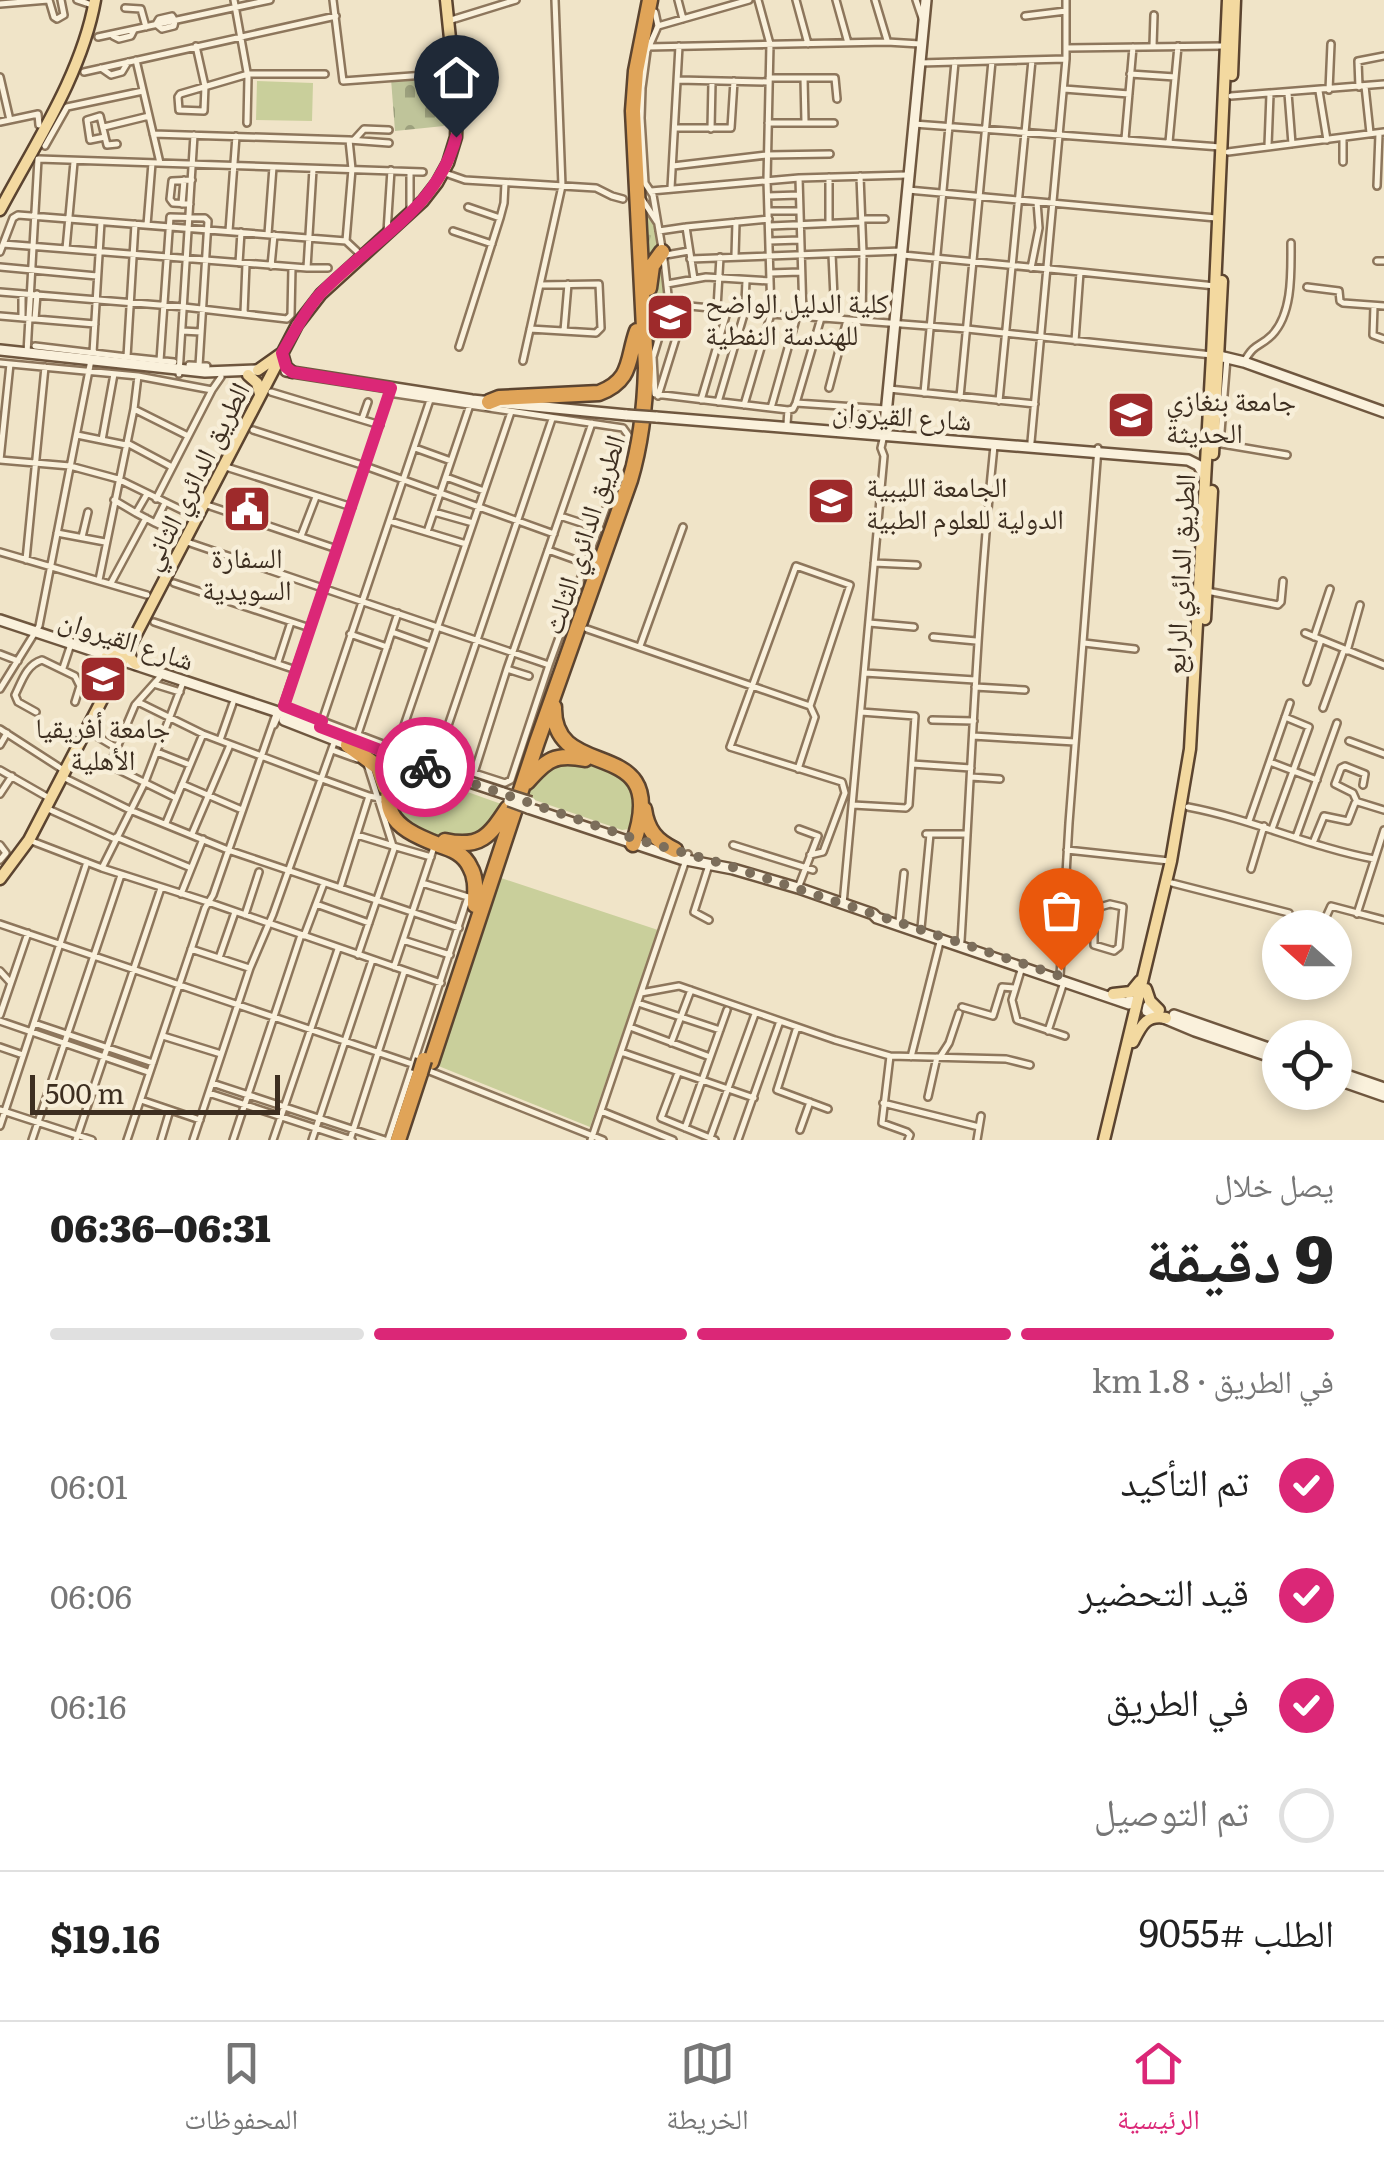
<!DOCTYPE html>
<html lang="ar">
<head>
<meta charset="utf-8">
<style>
	body { margin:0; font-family:Literata,"Noto Naskh Arabic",serif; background:#f6f6f6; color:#222; direction:rtl; height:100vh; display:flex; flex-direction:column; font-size:38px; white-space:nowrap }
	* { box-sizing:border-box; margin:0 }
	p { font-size:32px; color:#767676 }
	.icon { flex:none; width:55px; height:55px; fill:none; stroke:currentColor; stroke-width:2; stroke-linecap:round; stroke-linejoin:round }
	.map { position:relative; height:1140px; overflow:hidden; direction:ltr }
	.sheet { display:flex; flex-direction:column; background:#fff; flex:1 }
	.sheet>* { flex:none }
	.needle { width:65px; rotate:291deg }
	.controls { position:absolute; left:1262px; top:910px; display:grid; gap:20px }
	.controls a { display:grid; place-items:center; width:90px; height:90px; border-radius:50%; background:#fff; box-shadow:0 5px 15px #0003; font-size:50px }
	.scale { position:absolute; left:30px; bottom:25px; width:250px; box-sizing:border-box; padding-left:10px; border:5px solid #3d2e20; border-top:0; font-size:28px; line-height:35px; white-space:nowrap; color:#3d2e20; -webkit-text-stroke:8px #f7eed8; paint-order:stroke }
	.pin { position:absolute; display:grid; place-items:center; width:85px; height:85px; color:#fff; margin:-102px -42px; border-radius:50% 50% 50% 0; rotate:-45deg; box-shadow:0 0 10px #0007 }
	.pin .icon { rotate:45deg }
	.courier { position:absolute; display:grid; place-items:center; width:100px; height:100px; margin:-50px; border:8px solid #db2777; border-radius:50%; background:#fff; color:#222; box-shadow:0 2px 12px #0007 }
	.head em { font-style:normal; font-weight:800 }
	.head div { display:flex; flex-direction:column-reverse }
	.head { display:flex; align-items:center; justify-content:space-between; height:170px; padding:0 50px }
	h1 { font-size:65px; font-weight:800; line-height:75px }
	.bar { display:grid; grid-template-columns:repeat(4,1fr); gap:15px 10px; align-content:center; height:120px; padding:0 50px }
	.bar i { height:12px; border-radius:8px; background:#e0e0e0 }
	.bar .on { background:#db2777 }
	.bar p { grid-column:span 4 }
	.line { display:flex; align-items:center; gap:25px; padding:0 50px; border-top:2px solid #e0e0e0 }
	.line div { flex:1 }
	ol { padding:0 50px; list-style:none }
	li { display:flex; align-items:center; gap:30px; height:110px }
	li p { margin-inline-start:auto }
	li .icon { padding:10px; border-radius:50%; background:#db2777; color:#fff; stroke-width:4 }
	li:last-child { color:#767676 }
	li i { width:55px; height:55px; border:5px solid #e0e0e0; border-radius:50% }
	.dock { display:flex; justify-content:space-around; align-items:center; height:140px; border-top:2px solid #e0e0e0; background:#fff; font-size:28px; color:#767676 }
	.dock a { display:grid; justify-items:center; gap:5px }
	.dock .on { color:#db2777 }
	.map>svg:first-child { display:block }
	.grass { fill:#c9cf9b }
	.cemetery { fill:url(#cemetery-stones) }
	.park { fill:url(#park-tufts) }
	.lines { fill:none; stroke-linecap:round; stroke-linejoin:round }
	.street-casing { stroke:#8d765c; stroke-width:10 }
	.secondary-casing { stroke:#6f573f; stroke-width:14 }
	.primary-casing { stroke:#5b4430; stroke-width:15 }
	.highway-casing { stroke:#5b4430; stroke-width:19 }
	.street { stroke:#faf1dc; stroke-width:5 }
	.secondary { stroke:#faf1dc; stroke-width:9 }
	.primary { stroke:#f3d9a0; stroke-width:10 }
	.highway { stroke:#e0a458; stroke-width:14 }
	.secondary-bridge-casing { stroke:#6f573f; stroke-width:14; stroke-linecap:butt }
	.highway-bridge-casing { stroke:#5b4430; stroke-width:19; stroke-linecap:butt }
	.secondary-bridge { stroke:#faf1dc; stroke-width:9 }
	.highway-bridge { stroke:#e0a458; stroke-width:14 }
	.done { stroke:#7c6e5b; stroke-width:10; stroke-dasharray:0 18 }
	.route { stroke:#db2777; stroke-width:12 }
	.labels { text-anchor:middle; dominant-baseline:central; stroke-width:9; stroke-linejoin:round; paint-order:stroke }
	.poi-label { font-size:28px; fill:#3d2e20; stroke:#f7eed8; text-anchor:start }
	.street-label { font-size:28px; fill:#3d2e20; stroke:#f7eed8 }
</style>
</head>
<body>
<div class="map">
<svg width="1384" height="1140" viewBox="0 0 1384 1140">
	<defs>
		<pattern id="cemetery-stones" width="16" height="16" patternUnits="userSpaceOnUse" patternTransform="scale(2.5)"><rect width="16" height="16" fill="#bfc49a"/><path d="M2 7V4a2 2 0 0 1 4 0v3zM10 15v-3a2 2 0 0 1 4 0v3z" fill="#9ca07d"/></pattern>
		<pattern id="park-tufts" width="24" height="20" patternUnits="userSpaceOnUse" patternTransform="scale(2.5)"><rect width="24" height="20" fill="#c9cf9b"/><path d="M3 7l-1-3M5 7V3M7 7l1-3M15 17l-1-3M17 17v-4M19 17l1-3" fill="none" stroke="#aeb285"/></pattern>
	</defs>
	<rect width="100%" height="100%" fill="#f0e4c8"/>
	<path class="grass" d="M257 81 313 83 312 121 256 120Z
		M583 761C617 773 649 786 629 829L622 830 526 797 533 782 547 764Z
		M406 770 504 805C499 813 494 826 486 830 479 835 464 841 456 840 439 839 409 829 399 814 392 801 395 788 398 775Z
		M501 878 658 930 590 1127 436 1065Z"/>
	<path class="cemetery" d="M439 74 444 126 395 131 391 79Z"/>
	<path class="park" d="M644 207 650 218 655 219 668 297 651 351Z"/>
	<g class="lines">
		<g class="street-casing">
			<path id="street" d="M49 0 54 17 57 19 64 15 61 0
				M77 0 89 4
				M234 0 247 72
				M333 0 343 81 453 73
				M678 0 683 19
				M796 0 808 44
				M836 0 848 43
				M875 0 887 40
				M916 0 923 21
				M0 4 48 0
				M125 8 141 9 146 27
				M655 12 658 26 647 51 642 88 641 118 645 183 653 195 662 248
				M1025 16 1066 11
				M448 21 516 0
				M156 24 162 29 174 26 175 21
				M156 24 159 19 172 16 175 21
				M658 26 749 0
				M113 36 119 39 131 36 134 30
				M98 37 270 0
				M196 46 205 86 204 111 179 110 178 97 180 94 245 75
				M1153 46 1154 15
				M648 47 887 42 920 44
				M1066 48 1223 46
				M136 60 160 163
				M920 63 1066 59
				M101 68 111 75 122 72 128 62
				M84 72 336 16
				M250 74H325
				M1130 74 1175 77
				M0 77 10 120
				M769 78H835L837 99
				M804 78 805 122
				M678 80 768 82
				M1365 86 1370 133
				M1359 87 1358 61 1384 56
				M1064 89 1129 94
				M1329 90 1331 44
				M1319 91 1327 140
				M1288 93 1292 144
				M1231 96 1384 84
				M0 122 38 114 39 125
				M247 123 248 77
				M768 123H834
				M914 124 1220 147
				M104 127 149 116
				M676 128H731L734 81
				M711 129 712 82
				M153 134 349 140
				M105 137 90 140 87 120 100 116 107 145 117 144
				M1343 138V162
				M1125 139 1133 47
				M354 140 364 129 389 130
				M1169 142 1178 46
				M45 146 67 107 143 91
				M1268 146 1270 94
				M1228 152 1384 132
				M673 166 767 155 830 154
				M410 172V210
				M445 173 465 180 596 188 612 196 623 199
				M860 176 863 253 862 321
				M799 178 803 315
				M1377 186 1379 134
				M671 188 679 46
				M908 190 1216 218
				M651 191 799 178 907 175
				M768 196 799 195
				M642 199 657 222
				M182 204 184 180
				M190 204 173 203 170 199 172 181 192 180
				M468 207 500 218
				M768 211H799
				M863 219H885
				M829 223V177
				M147 225 152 163
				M770 226 862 222
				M229 231 236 136
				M453 231 492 244
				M659 231 686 227
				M387 232 391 170
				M268 234 273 167
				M346 241 352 169 349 140 389 143
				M769 241 800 240
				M3 244 307 268 313 169
				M66 249 74 162
				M0 252 13 218 18 215 346 241 362 256
				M832 254 835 319
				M666 255 689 251
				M903 255 1080 272 1075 341
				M735 256 736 222
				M664 259 669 304 653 357 655 394 788 410
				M690 259 902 251
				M1377 261H1384
				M239 263 241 232
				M271 266 274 235
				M0 267 97 276
				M307 268H328
				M1031 268 1039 228 1037 202
				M1080 272 1215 286
				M770 273 800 272
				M694 279 686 227 769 219
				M667 284 706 277 770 281
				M1307 287 1339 291 1340 301 1343 303 1384 306
				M0 292 184 307 287 319 291 315 292 267
				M745 303 746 281
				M669 304 771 314 967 329 1212 355
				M1374 306 1373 335 1384 339
				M717 308 720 257
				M244 313 246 264
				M0 316 95 324
				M22 317V295
				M35 319 37 294
				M530 329 596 333 601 328 599 284 540 285
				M182 331 201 332
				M564 331 568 284
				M35 346 127 357 135 224
				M459 347 500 218 504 203 505 183
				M27 353 38 159 423 172
				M93 353 101 222
				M127 357 174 362
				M160 361 170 217 205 218 208 221 199 366
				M523 361 562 186 555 0
				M1244 362C1255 342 1259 348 1272 335 1293 313 1291 272 1291 243
				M0 363 138 376 212 390
				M189 365 207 366
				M179 374 194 135
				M829 388 847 320
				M889 389 1035 404
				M271 392 380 425
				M389 393 623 428 628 435 622 464 549 665 511 780 505 783 474 773
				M924 393 955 62
				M658 396 686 306
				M960 397 992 61
				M701 400 728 309
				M999 401 1032 60
				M718 402 745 311
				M796 403 886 409
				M744 405 771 314 767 180 770 44 758 0
				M771 408 797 316
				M134 409 188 436
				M362 419 368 402
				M787 424 788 410 793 409 796 403 821 318
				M253 430 365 466 554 534
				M77 435 126 445
				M102 440 114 374
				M1031 442 1066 59V0
				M127 443 172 467
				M1220 444 1227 358
				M1222 444 1287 455
				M415 448 451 461
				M0 460 70 466 118 479 196 517
				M0 460 10 364
				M226 467 352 507
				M446 477 484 491
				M147 494 136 513 155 523 165 503
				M156 499 212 390 221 377
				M114 500 136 513
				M204 504 337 549
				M434 512 473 523
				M560 516 600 529
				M390 521 466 544
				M155 523 174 532
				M427 532 471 402
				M57 533 105 542
				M301 536 316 497
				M82 537 88 512
				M187 542 549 665
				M548 550 587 564
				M0 552 147 595
				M26 560 45 367
				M874 563 917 565
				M99 580 134 409 138 376
				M111 583 146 518
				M174 583 310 628
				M1207 591 1278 605 1281 602 1283 581
				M154 622 296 670
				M869 623 914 627
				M587 629 810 706
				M392 632 431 646
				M1305 633 1384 665
				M350 634 387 647
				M933 637 976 641
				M1314 637 1330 589
				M1084 643 1135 649
				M640 646 683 527
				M1347 651 1360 605
				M0 654 18 661
				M278 662 291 622
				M63 668 71 644
				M507 669 529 676
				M865 673 975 680
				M160 677 135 705 110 764 113 767 176 798
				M1307 682 1321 640
				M154 684 180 692
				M975 687 1025 690
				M0 689 39 626 91 360
				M138 702 203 734 322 779 369 796 384 799
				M283 706 396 749 511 412
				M1323 708 1344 650
				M36 712 18 702 15 695C22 681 26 665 42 660L75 676 80 686 75 702
				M932 720 974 721
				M321 724 430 400
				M274 725 283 706 310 628 390 391
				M0 729 65 771
				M88 731 115 747
				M358 734 398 613
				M973 736 1075 742
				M220 740 233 703
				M1349 741 1384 754
				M0 745 7 733
				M396 749 436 761 552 419
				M332 750 357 759
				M157 752 190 765
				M436 761 474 773 507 669 592 423
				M1270 762 1317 780
				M367 764 393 846 431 857
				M912 764 971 768
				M798 769 815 717 810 706 850 585 796 566 730 747 842 782 845 793 823 852 810 855
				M0 770 49 798
				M63 777 130 810 228 850 459 928
				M971 777 1000 779
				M182 784 242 810
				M0 794 12 776
				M1357 802 1353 793 1335 784 1341 768 1345 766 1365 774 1363 785
				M853 805 906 808 909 805 915 716 861 712
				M1188 807C1252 819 1310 847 1374 859
				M46 808 115 839
				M1249 821 1290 703
				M166 823 203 734
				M1272 829 1309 727 1285 717
				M192 834 230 745
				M926 834H967
				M357 835 393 846 394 849 358 955
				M116 837 191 868
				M1296 837 1337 723
				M29 840 102 868 208 902 441 983
				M1313 843 1324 816 1348 821 1355 803 1358 802 1384 810
				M0 845 6 853 0 860
				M733 845 813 870
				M1067 850 1169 861
				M102 868 145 782 182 685
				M1251 869 1264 826
				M1172 883 1289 913
				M340 888 369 796
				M798 888 818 836 799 829
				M181 894 203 839
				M316 904 369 923
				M843 904 884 456 881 448 884 435
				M1065 905 1091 907 1094 912V945L1114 951 1119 947 1123 907 1110 904 1093 909
				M1357 914 1384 830
				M245 915 259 872
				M709 920 694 912 709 865
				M899 921 904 873
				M0 924 412 1064 603 1140
				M921 928 930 834
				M1321 928 1331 906 1384 920
				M304 936 324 883
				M403 940 450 955
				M961 941C971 776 977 611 994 446
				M191 949 249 968
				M219 958 235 912
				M394 967 434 847
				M1022 967 1012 1000 1017 1020 1065 1036
				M0 971 10 982
				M1060 976 1069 823 1098 448
				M641 993 679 986 835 1040 890 1056 1006 1059 1030 1065
				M638 1003 720 1030
				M962 1007 993 1016 1002 987 1014 988
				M0 1015 28 933
				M0 1021 148 1072
				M34 1023 153 1063
				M630 1027 710 1057
				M797 1027 777 1090 828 1109
				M1048 1031 1064 982
				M163 1036 221 1054
				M671 1043 691 990
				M0 1047 23 1055
				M621 1052 754 1098
				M890 1056 882 1123 907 1132 910 1135 908 1140
				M911 1057 940 942
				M940 1057 949 1043 959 1013
				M678 1073 661 1118 715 1140
				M212 1083 385 1140
				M209 1093 352 1140
				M928 1097 937 1057
				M141 1100 200 1120
				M883 1103 979 1127
				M0 1110 92 1140
				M601 1111 673 1140
				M0 1126 87 862
				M685 1128 727 1010
				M800 1130 810 1102
				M710 1138 755 1014
				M32 1140 121 875
				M76 1140 161 888
				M127 1140 205 908 213 895 276 714
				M161 1140 170 1110
				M193 1140 250 968 273 914 335 740
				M233 1140 301 935
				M273 1140 338 949
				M312 1140 372 960
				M350 1140 404 972
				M388 1140 468 897 422 883
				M591 1140 688 854
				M738 1140 780 1021
				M977 1140 981 1116"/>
		</g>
		<g class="secondary-casing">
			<path id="secondary" d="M0 350 205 372 256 370
				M1219 356 1244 362 1384 412
				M286 371 472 400 627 415
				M656 417 1188 460 1198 465 1204 475
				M884 435 926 0
				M0 620 281 713 395 757 503 793
				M284 720 353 747
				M528 808 681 859 733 869 798 888 873 914 877 918 1129 1004 1130 1000
				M1148 1006 1147 1011 1195 1031 1280 1060
				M1174 1015 1280 1052
				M1335 1071 1384 1088
				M1335 1079 1384 1096"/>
		</g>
		<g class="primary-casing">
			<path id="primary" d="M1232 75 1235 0
				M0 210C35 144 82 74 95 0
				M258 370 282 353 286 367 292 372
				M248 375 257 383 260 394
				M1213 454 1222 281
				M1205 619 1212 491
				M107 656 128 649 131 659 136 664
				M0 879 29 840 297 325 321 294 423 201 437 183 448 163 456 137 457 106 446 0
				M1146 989 1150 1001 1159 1010
				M1113 994 1131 992 1140 981
				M1133 1042C1141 1026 1146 1014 1166 1018
				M1104 1140 1171 861 1190 749 1212 355 1228 0"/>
		</g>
		<g class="highway-casing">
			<path id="highway" d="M649 288 652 266 662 252
				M489 402 499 398 599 393C633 380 627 359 637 331
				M554 707C552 786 673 731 633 844
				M348 745 378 767 385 787
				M397 757C379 811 387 825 439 845 452 849 464 854 470 867 477 879 475 892 475 905
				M527 782C546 760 555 753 585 759
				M644 809C647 830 656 841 675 850
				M445 841C481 849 490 835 508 808
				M431 1062 537 742 630 480C641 443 645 407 646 368L633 111 636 71 650 0
				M398 1140 420 1073"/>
		</g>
		<use href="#street" class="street"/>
		<use href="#secondary" class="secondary"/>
		<use href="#primary" class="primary"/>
		<use href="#highway" class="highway"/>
		<g class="secondary-bridge-casing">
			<path id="secondary-bridge" d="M627 415 656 417
				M503 793 531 802
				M509 801 528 808"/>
		</g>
		<g class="highway-bridge-casing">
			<path id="highway-bridge" d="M420 1073 424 1060"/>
		</g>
		<use href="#secondary-bridge" class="secondary-bridge"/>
		<use href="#highway-bridge" class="highway-bridge"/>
	</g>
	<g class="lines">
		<path class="done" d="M425 767 632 838 720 863 1060 976 1061 970"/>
		<path class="route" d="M425 767 320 727 322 721 284 706 391 388 292 372 286 367 282 353C294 333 304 312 320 294 369 242 437 211 456 137"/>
	</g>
	<defs>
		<g id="university-square" transform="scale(2.5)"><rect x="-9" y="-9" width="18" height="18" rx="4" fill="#9e2a2b" stroke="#f7eed8"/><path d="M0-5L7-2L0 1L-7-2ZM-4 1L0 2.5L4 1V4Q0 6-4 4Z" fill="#fff"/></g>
		<g id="civic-square" transform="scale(2.5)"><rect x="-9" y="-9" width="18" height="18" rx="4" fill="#9e2a2b" stroke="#f7eed8"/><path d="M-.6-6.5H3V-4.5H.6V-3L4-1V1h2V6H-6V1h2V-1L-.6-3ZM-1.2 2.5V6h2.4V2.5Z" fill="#fff"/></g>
	</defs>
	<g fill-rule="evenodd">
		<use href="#university-square" x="670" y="317"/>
		<use href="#university-square" x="1131" y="415"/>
		<use href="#university-square" x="831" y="501"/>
		<use href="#civic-square" x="247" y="509"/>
		<use href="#university-square" x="103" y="679"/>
	</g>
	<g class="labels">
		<g class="poi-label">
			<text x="705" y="301">كلية الدليل الواضح<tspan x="705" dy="32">للهندسة النفطية</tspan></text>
			<text x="1166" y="399">جامعة بنغازي<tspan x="1166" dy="32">الحديثة</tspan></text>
			<text x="866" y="485">الجامعة الليبية<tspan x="866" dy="32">الدولية للعلوم الطبية</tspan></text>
			<text x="247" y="556" text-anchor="middle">السفارة<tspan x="247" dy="32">السويدية</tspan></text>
			<text x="103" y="726" text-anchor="middle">جامعة أفريقيا<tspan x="103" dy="32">الأهلية</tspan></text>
		</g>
		<g class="street-label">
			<text transform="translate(902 414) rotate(4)">شارع القيروان</text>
			<text transform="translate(193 475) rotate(-63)">الطريق الدائري الثاني</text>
			<text transform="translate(582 534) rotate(-72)">الطريق الدائري الثالث</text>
			<text transform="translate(1178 574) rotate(-87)">الطريق الدائري الرابع</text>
			<text transform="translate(127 638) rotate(18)">شارع القيروان</text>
		</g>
	</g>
</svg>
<div class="controls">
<a><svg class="needle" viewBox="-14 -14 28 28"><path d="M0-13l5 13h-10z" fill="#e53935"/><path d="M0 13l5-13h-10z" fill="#767676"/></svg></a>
<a><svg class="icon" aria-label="locate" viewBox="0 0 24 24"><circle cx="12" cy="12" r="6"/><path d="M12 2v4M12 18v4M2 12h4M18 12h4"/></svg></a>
</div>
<div class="scale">500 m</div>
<div class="pin" style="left:1061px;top:970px;background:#ea580c"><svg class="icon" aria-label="bag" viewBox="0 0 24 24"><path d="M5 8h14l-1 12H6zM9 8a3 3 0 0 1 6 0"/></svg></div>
<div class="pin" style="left:456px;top:137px;background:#1f2937"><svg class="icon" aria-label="home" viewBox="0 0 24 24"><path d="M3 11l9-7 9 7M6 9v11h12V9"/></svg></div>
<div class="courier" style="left:425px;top:767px"><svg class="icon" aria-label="bike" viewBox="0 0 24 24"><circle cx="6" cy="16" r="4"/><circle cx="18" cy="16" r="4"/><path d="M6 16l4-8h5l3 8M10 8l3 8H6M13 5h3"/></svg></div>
</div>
<section class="sheet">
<div class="head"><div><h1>9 دقيقة</h1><p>يصل خلال</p></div><em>06:31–06:36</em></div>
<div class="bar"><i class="on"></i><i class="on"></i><i class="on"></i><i></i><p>في الطريق · 1.8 km</p></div>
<ol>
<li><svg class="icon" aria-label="check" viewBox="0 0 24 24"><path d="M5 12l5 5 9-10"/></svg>تم التأكيد<p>06:01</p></li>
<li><svg class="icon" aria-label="check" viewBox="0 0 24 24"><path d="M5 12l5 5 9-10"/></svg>قيد التحضير<p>06:06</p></li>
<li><svg class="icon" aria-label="check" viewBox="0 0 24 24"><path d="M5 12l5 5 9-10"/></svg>في الطريق<p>06:16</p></li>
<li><i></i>تم التوصيل</li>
</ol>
<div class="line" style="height:130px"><div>الطلب #9055</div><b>$19.16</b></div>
</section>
<nav class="dock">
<a class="on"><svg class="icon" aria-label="home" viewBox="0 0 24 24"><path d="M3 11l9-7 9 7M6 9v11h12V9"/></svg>الرئيسية</a>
<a><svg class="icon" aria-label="map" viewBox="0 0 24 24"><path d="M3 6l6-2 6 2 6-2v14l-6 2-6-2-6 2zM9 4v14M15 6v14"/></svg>الخريطة</a>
<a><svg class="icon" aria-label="saved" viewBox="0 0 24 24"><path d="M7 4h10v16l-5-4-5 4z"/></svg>المحفوظات</a>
</nav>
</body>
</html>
